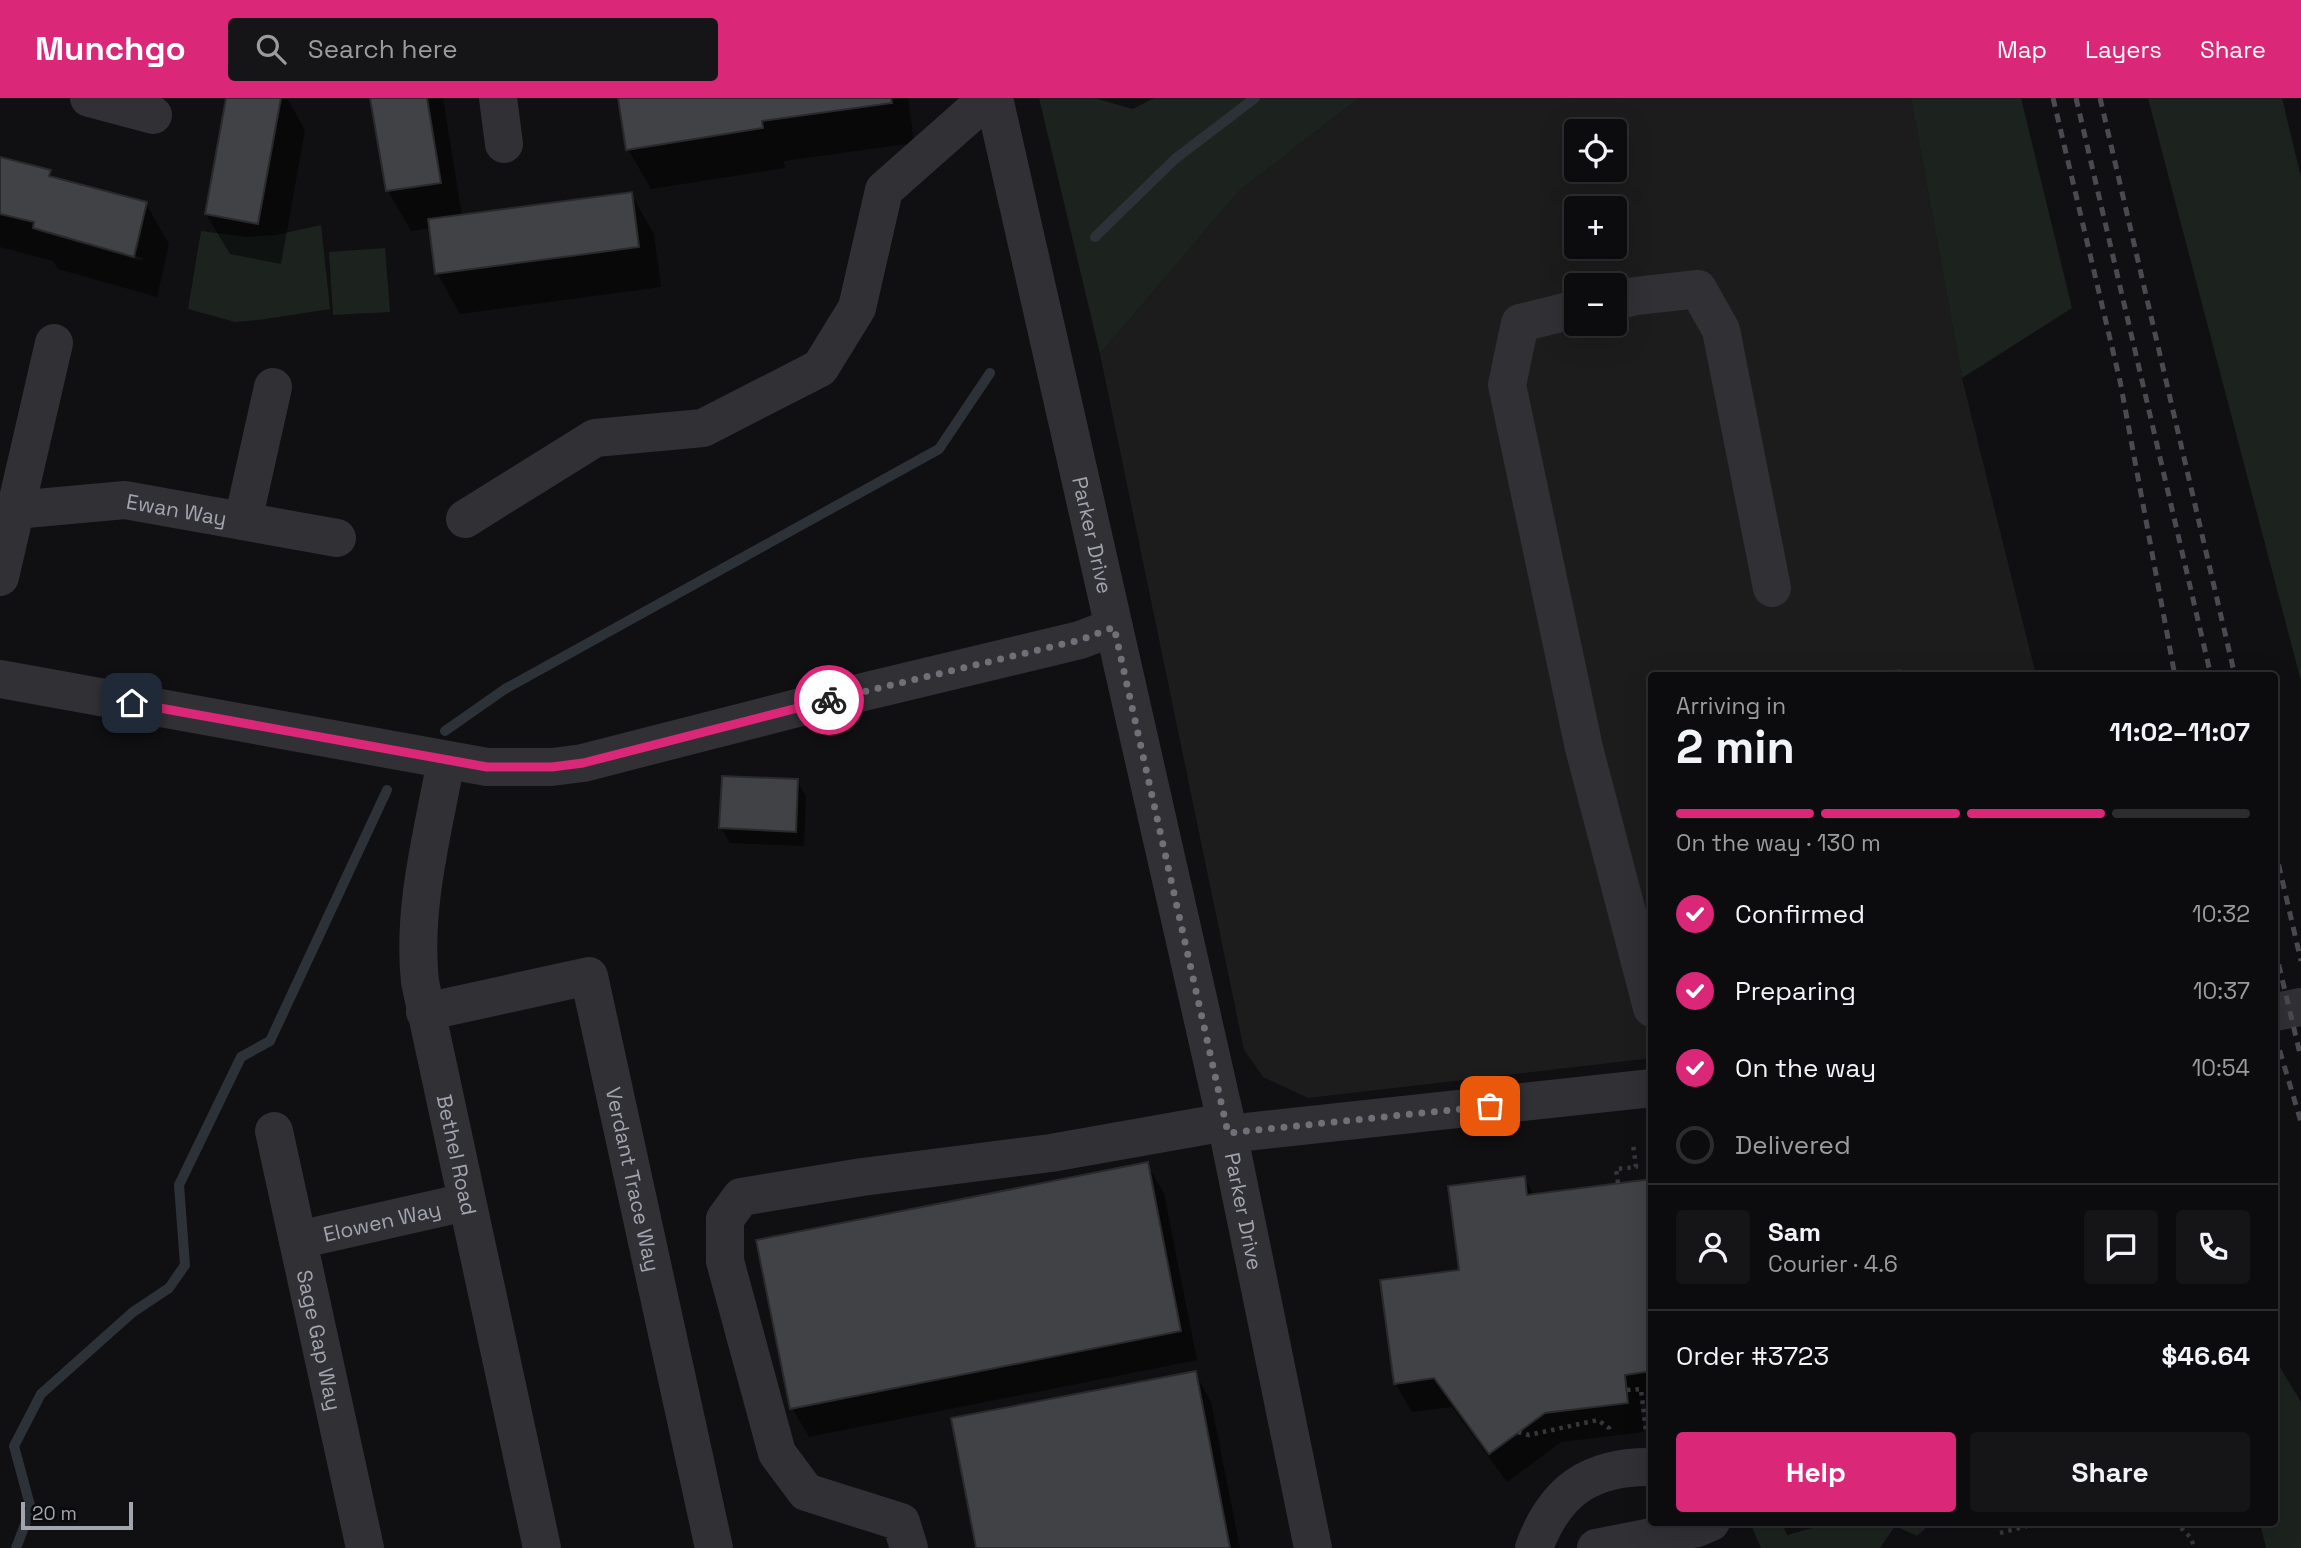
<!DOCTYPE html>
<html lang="en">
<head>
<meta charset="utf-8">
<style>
	body { margin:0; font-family:"Space Grotesk",sans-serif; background:#151416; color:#f1f3f6; height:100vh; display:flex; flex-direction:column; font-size:26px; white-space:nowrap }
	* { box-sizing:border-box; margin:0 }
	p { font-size:23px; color:#9a9b9d }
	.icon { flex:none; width:38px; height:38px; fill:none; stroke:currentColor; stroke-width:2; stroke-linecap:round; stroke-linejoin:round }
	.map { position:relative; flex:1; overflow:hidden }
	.panel { position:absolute; left:1648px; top:574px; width:630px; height:854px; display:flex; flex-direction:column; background:#0c0b0d; border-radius:7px; box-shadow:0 7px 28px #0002,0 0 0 2px #2c2b2e }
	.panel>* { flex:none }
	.tools { position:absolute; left:1564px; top:21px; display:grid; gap:14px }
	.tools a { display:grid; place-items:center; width:63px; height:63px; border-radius:7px; background:#0c0b0d; box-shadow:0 7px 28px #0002,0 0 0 2px #2c2b2e; font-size:35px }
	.scale { position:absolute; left:21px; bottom:18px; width:112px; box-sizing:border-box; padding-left:7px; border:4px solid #a2a4b0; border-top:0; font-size:19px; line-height:24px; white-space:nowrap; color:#a2a4b0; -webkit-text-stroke:5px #0b0b0b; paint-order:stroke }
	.pin { position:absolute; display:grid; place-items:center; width:60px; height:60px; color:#fff; margin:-30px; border-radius:14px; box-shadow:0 4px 10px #0006 }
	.courier { position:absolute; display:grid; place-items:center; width:70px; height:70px; margin:-35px; border:5px solid #db2777; border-radius:50%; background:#fff; color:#222; box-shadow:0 2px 9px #0007 }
	.headline em { font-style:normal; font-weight:800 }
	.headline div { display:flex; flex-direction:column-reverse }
	.headline { display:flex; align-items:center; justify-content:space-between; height:119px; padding:0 28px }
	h1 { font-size:46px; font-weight:800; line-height:52px }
	.bar { display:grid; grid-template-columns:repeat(4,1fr); gap:10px 7px; align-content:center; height:84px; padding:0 28px }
	.bar i { height:9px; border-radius:5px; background:#2c2b2e }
	.bar .current { background:#db2777 }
	.bar p { grid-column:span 4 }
	.line { display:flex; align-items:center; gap:18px; padding:0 28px; border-top:2px solid #2c2b2e }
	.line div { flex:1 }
	.round { display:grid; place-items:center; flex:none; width:74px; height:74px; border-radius:7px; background:#151416 }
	ol { padding:0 28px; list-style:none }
	li { display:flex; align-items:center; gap:21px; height:77px }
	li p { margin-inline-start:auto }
	li .icon { padding:7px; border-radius:50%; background:#db2777; color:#fff; stroke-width:4 }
	li:last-child { color:#9a9b9d }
	li i { width:38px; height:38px; border:4px solid #2c2b2e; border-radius:50% }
	.button { display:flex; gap:14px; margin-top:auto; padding:14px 28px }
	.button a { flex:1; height:80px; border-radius:7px; background:#db2777; color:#fff; font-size:28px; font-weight:800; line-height:80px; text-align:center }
	.button a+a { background:#151416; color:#f1f3f6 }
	header { display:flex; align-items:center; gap:42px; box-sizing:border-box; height:98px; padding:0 35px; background:#db2777; color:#fff }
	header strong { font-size:33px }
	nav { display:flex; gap:38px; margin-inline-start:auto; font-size:24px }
	.search { width:490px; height:63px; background:#151416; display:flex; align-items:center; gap:18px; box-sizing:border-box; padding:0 24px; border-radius:7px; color:#9a9b9d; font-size:26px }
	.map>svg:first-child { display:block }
	.built { fill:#1c1c1d; fill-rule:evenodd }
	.green { fill:#1c231e }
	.shadow { fill:#0007; fill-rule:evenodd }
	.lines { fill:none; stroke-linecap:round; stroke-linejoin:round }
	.stream { stroke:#2d3239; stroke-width:10 }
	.building { fill:#414246; stroke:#2a2a2c; stroke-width:2 }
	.path { stroke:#37383c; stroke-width:4.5; stroke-dasharray:3.5 5; stroke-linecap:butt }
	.minor { stroke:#313135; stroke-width:38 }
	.rail { stroke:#4a4b50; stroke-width:5; stroke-dasharray:9 7; stroke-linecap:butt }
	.done { stroke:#6f7078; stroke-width:7; stroke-dasharray:0 12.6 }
	.route { stroke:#db2777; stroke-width:9 }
	.labels { text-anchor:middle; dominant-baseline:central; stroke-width:7; stroke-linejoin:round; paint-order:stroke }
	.street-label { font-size:21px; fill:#a2a4b0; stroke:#0b0b0b }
</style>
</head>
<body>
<header>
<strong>Munchgo</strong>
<div class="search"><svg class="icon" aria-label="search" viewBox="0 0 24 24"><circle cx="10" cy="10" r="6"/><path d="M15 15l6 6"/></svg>Search here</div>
<nav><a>Map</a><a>Layers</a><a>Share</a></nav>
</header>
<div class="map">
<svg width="2301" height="1450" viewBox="0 0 2301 1450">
	<rect width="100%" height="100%" fill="#100f11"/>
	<path class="built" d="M1359 0H1911L1962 280 2036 577 1652 578V960L1308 1000 1263 979 1244 952 1100 256 1239 93ZM1577 33H1615V72H1577ZM1577 110H1615V149H1577ZM1577 187H1615V226H1577Z"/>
	<path class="green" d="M1039 0H1094L1133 11 1154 0H1359L1239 93 1100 256Z
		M1911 0H2021L2072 210 1962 280Z
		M2148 0H2282L2301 79V583Z
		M321 127 330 211 259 222 235 224 188 211 201 133 247 139 276 137Z
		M385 150 390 214 333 217 329 154Z
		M2275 1261 2301 1304V1450H2266L2260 1425 2275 1424Z
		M1753 1425H1782L1787 1437 1831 1425H1928L1925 1431 1917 1438 1895 1428 1880 1450H1761L1753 1432Z"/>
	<path class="shadow" d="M228 0H287L305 32 281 166 230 156 206 116Z
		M372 0H443L462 118 631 96 654 136 661 189 460 216 437 175 431 130 411 133 388 93Z
		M620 0H908L914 45 784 63 785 70 651 91 628 51Z
		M0 60 50 73 54 82 146 106 169 146 157 199 58 171 53 163 0 149ZM37 130 143 160 142 163 37 133Z
		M797 683 806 698 804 748 730 745 721 730Z
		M1147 1066 1164 1095 1197 1262 809 1339 792 1310Z
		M1524 1080 1535 1098 1652 1083V1304L1641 1305 1644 1334 1561 1344 1507 1384 1452 1309 1412 1314 1395 1285 1461 1174Z
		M1195 1275 1211 1304 1240 1450H978Z"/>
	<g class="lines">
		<path class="stream" d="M1095 139 1175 61 1255 0
			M445 633 505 591 939 351 990 275
			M16 1450 31 1411 14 1348 41 1296 133 1214 169 1190 185 1167 179 1087 241 959 270 943 387 692"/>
	</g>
	<path class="building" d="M226 0H281L258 126 205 116Z
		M370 0H427L441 85 386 93Z
		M618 0H891L892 5 762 23 763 30 626 52Z
		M0 59 51 72 49 78 147 104 134 159 33 130 34 124 0 116Z
		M632 94 639 149 435 176 428 121Z
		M1900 572V578H1862Z
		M722 678 798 681 796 734 719 730Z
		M1148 1064 1181 1233 790 1311 756 1142Z
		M1525 1078 1527 1097 1652 1081V1273L1625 1277 1628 1305 1545 1315 1489 1356 1434 1280 1394 1286 1380 1182 1459 1172 1448 1088Z
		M1196 1273 1230 1450H976L951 1320Z"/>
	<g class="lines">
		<path class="path" d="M1618 1085 1616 1071 1636 1069 1633 1046
			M1627 1292 1641 1291 1646 1333
			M1518 1334 1529 1337 1598 1322 1609 1330 1610 1335
			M2175 1424 2190 1439 2195 1450
			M2000 1435 2043 1424"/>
		<g class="minor">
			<path d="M89 0 153 17"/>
			<path d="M498 0 504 46"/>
			<path id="s1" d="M994 0 1226 1024 1313 1450"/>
			<path d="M1615 203 1636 198 1698 191 1721 232 1772 490"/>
			<path d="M1577 211 1520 225 1507 287 1584 650 1652 910"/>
			<path id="s2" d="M15 412 125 402 337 440"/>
			<path d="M465 421 595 340 703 330 820 270 857 210 884 92 988 0"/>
			<path d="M243 423 273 289"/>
			<path d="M0 479 54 245"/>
			<path d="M0 581 487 669H552L583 665 805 608 1080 542 1114 529"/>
			<path id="s3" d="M446 662C433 735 412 809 420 884L542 1450"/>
			<path id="s4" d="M425 914 589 878 714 1450"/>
			<path d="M2275 914 2301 909"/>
			<path id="s5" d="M274 1033 365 1450"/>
			<path d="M1228 1036 1652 990"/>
			<path id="s6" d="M298 1142 466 1104"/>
			<path d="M909 1450 901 1424 806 1394 777 1355 725 1163V1121L741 1099 862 1079 1051 1055 1226 1024"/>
			<path d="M1534 1450C1555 1392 1591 1368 1652 1369"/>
			<path d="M1596 1450 1697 1430 1711 1424"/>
		</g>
		<path class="rail" d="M2053 0 2120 283 2175 578
			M2076 0 2211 578
			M2100 0 2235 578
			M2275 751 2301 863
			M2275 851 2301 960
			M2275 937 2301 1024"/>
	</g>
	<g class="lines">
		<path class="done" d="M829 602 1080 542 1114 529 1228 1035 1490 1008"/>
		<path class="route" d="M132 605 487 669H552L583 665 829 602"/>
	</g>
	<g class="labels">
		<g class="street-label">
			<text stroke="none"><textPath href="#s2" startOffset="163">Ewan Way</textPath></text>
			<text stroke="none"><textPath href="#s1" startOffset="448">Parker Drive</textPath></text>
			<text stroke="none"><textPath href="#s3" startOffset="401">Bethel Road</textPath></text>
			<text stroke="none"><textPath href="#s4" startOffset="376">Verdant Trace Way</textPath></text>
			<text stroke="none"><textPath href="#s1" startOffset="1141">Parker Drive</textPath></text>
			<text stroke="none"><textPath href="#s6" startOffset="86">Elowen Way</textPath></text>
			<text stroke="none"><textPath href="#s5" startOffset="214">Sage Gap Way</textPath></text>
		</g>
	</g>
</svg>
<div class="tools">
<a><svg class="icon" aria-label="locate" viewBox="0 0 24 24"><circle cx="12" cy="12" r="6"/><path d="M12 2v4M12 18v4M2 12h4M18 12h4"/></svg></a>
<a>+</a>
<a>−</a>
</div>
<div class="scale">20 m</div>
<div class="pin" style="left:1490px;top:1008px;background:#ea580c"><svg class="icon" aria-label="bag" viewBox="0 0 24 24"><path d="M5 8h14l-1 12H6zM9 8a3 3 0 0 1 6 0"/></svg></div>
<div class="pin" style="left:132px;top:605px;background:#1f2937"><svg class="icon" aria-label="home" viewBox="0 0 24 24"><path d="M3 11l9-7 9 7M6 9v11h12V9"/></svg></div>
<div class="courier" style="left:829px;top:602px"><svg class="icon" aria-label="bike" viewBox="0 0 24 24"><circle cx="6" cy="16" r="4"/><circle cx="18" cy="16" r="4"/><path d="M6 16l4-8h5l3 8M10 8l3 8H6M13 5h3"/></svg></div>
<section class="panel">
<div class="headline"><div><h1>2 min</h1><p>Arriving in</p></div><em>11:02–11:07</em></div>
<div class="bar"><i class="current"></i><i class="current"></i><i class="current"></i><i></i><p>On the way · 130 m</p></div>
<ol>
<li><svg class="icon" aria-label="check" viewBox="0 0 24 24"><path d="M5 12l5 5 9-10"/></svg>Confirmed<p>10:32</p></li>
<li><svg class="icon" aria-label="check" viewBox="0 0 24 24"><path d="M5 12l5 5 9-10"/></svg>Preparing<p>10:37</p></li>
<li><svg class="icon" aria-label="check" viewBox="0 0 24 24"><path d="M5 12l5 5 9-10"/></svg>On the way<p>10:54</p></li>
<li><i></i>Delivered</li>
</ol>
<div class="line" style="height:126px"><a class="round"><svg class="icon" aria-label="person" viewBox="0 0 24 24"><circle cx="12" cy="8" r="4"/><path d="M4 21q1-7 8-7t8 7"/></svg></a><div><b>Sam</b><p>Courier · 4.6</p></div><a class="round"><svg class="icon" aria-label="chat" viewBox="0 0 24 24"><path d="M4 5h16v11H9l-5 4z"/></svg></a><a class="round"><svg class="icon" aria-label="phone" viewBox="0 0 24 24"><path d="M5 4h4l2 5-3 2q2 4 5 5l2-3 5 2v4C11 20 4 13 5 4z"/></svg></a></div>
<div class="line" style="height:91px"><div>Order #3723</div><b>$46.64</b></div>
<div class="button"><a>Help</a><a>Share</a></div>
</section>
</div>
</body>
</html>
